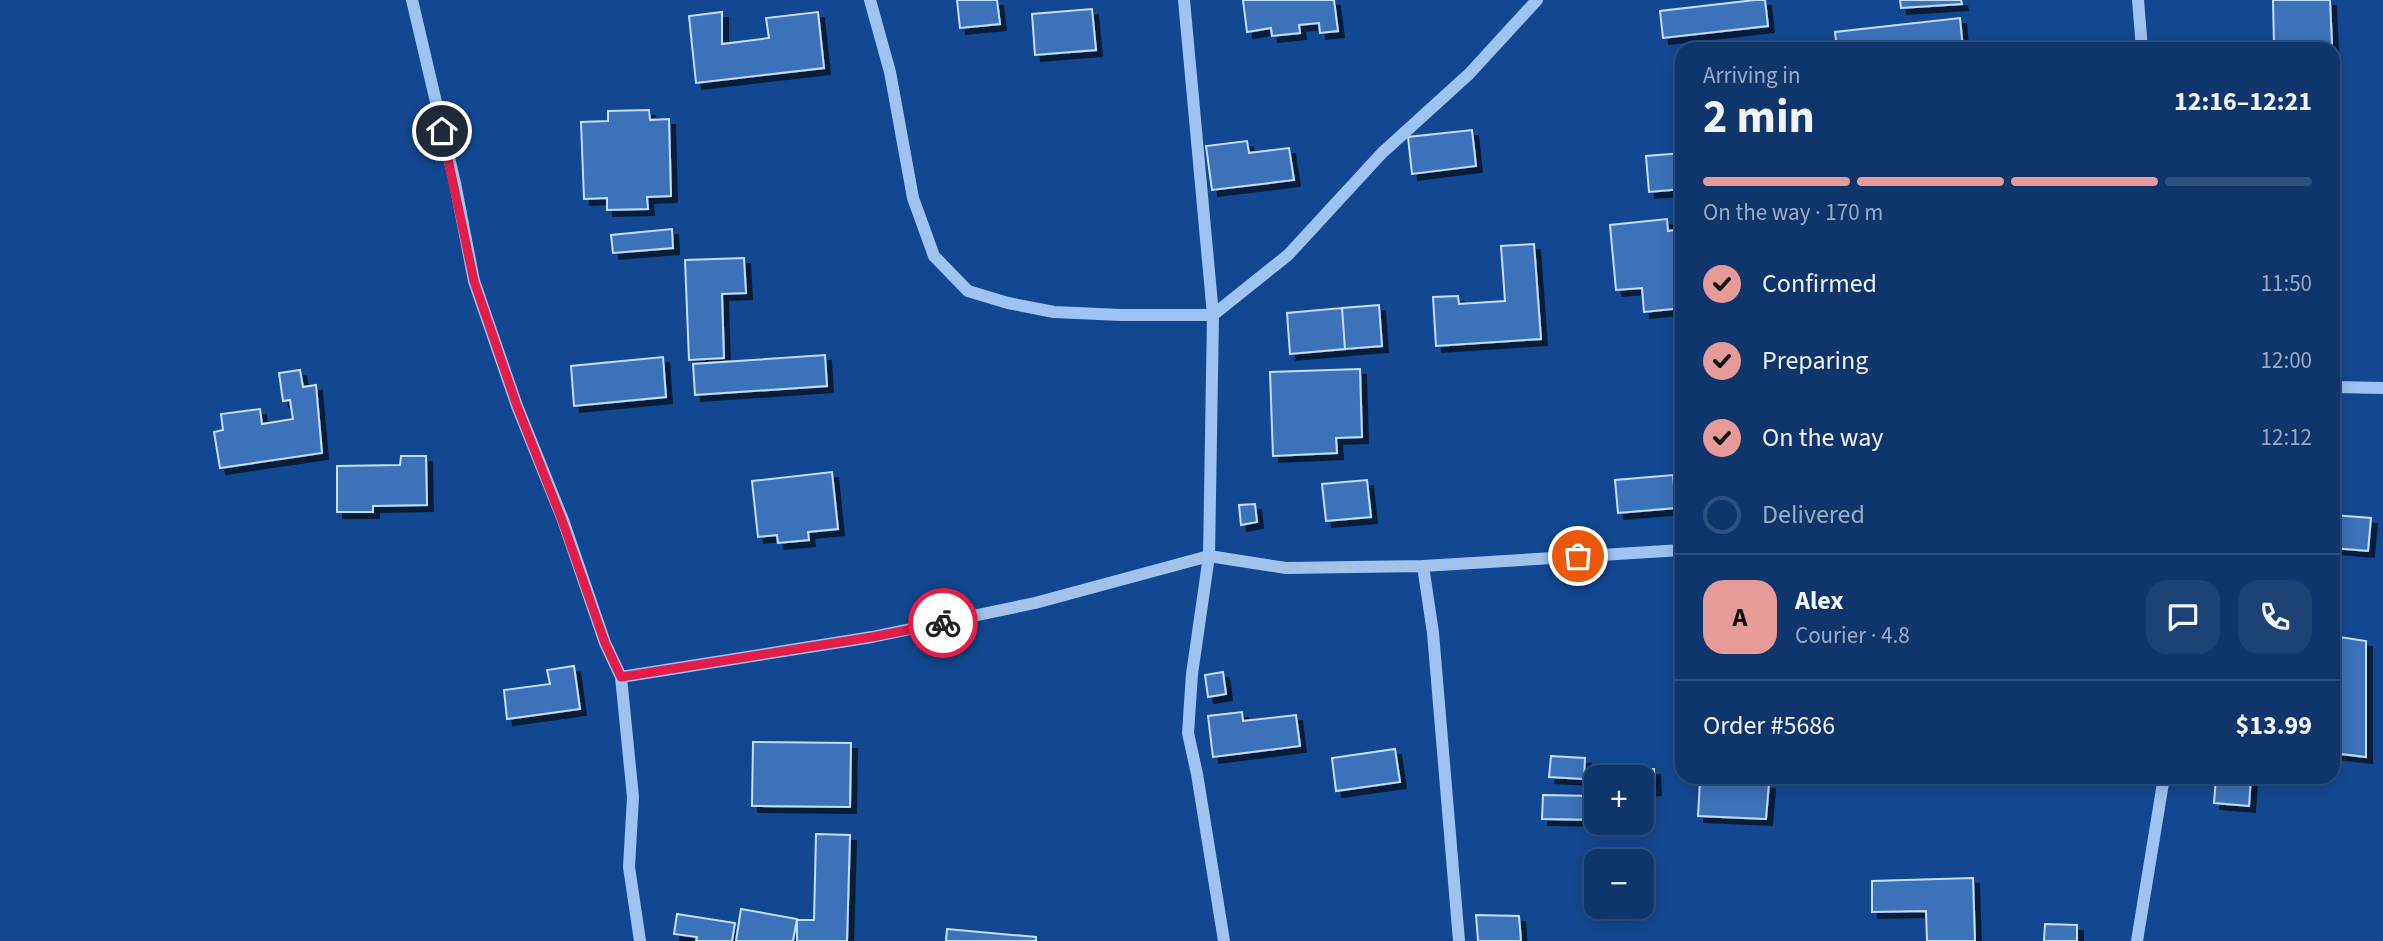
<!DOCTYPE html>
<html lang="en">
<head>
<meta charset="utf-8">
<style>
	body { margin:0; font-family:"Source Sans 3",sans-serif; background:#1c4175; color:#f1f3f6; height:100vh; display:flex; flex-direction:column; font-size:26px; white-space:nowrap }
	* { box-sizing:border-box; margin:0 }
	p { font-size:23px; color:#9babc2 }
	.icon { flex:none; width:38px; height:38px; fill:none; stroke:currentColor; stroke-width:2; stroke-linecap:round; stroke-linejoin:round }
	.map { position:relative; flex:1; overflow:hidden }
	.side { position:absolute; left:1675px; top:42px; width:665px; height:742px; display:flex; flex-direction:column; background:#0e366d; border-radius:21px; box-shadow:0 4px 18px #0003,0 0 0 2px #2e5080 }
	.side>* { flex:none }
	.tools { position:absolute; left:1584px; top:765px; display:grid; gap:14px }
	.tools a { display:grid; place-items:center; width:70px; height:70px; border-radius:14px; background:#0e366d; box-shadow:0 4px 18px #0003,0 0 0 2px #2e5080; font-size:35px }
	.pin { position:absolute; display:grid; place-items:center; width:60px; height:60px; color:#fff; margin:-30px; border:4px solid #fff; border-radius:50%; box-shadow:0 2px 7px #0007 }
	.courier { position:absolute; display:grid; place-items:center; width:70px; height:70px; margin:-35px; border:5px solid #e11d48; border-radius:50%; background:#fff; color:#222; box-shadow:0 2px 9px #0007 }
	.headline em { font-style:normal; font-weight:700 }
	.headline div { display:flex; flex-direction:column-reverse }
	.headline { display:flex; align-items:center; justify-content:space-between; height:119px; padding:0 28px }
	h1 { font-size:46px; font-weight:700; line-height:52px }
	.bar { display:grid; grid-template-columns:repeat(4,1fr); gap:10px 7px; align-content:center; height:84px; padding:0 28px }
	.bar i { height:9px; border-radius:5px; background:#2e5080 }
	.bar .on { background:#e69b98 }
	.bar p { grid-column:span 4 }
	.line { display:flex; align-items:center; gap:18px; padding:0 28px; border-top:2px solid #2e5080 }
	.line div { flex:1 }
	.round { display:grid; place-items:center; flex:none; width:74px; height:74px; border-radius:21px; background:#1c4175 }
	ol { padding:0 28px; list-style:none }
	li { display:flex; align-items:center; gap:21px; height:77px }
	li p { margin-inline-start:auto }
	li .icon { padding:7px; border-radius:50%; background:#e69b98; color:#111; stroke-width:4 }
	li:last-child { color:#9babc2 }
	li i { width:38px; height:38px; border:4px solid #2e5080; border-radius:50% }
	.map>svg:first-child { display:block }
	.building { fill:#3a72b9; stroke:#c4defd; stroke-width:2; filter:url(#shadow) }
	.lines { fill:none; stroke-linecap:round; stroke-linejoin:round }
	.minor { stroke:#9dc3f2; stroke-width:12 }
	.done { stroke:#acbfd8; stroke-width:7; stroke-dasharray:0 12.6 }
	.route { stroke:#e11d48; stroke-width:9 }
</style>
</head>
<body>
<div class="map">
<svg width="2383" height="941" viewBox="0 0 2383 941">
	<defs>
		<filter id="shadow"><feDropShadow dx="6" dy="6" stdDeviation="0" flood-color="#0009"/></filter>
	</defs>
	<rect width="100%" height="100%" fill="#124891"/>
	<path class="building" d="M957 0H997L1000 24 960 28Z
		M1243 0H1334L1338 31 1320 33 1319 23 1299 25 1300 33 1272 36 1271 28 1247 32Z
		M1755 0H1765L1768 26 1663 38 1660 11Z
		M1900 0H1961L1962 4 1901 8Z
		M2273 0H2330L2332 44 2274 46Z
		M1092 9 1096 50 1035 55 1032 14Z
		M722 12V44L769 38 766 18 818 12 824 68 696 83 689 16Z
		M1960 18 1963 49H1837L1835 32Z
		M649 110 650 120 669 119 671 196 647 197 648 209 607 210V198L584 199 581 122 608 121V111Z
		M1472 130 1476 166 1412 174 1408 137Z
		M1247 141 1249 153 1289 148 1294 180 1212 190 1206 146Z
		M1682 153V189L1649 192 1646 156Z
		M1667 219 1668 231 1682 229V308L1644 312 1642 288 1616 290 1610 225Z
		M672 229 673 248 613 253 611 235Z
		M1534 244 1541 339 1436 346 1433 297 1458 296 1459 304 1505 301 1501 246Z
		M744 258 746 293 722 294 724 358 689 360 685 260Z
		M1379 305 1382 346 1345 349 1342 308Z
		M1342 308 1345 349 1290 354 1287 313Z
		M825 355 827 386 695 395 693 364Z
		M663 357 666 397 574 406 571 366Z
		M1360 369 1362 437 1336 438 1337 453 1273 456 1270 372Z
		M300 370 303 387 316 385 322 453 220 468 214 432 223 430 221 414 260 409 262 424 293 419 290 400 283 401 279 373Z
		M401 456H426L427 505 373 506V512H337V466L400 465Z
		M832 472 838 529 808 532 809 540 778 543 777 535 758 537 752 481Z
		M1673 475 1676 508 1618 513 1615 480Z
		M1367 480 1371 517 1326 521 1322 484Z
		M1255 504 1257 522 1241 525 1239 505Z
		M2333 515 2371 518 2368 551 2333 548Z
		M2333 636 2366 641V757L2333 753Z
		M574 666 580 709 507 719 504 690 550 684 547 670Z
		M1223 672 1226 694 1208 697 1205 675Z
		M1242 712 1243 721 1296 715 1300 746 1213 757 1208 716Z
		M753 742 851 743 850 807 752 806Z
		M1395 749 1400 782 1336 791 1332 758Z
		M1551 756 1585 758 1584 779 1549 777Z
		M1654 769 1655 789 1642 790V777H1633V770Z
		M2216 777H2251L2249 806 2214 803Z
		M1700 780 1769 783 1766 819 1698 816Z
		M1543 795 1596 796V820L1542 819Z
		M816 834 850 835 847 941H797V920H814Z
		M1973 878 1975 941H1927L1926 911 1872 912V881Z
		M741 909 797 919 793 941H736Z
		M677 914 735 923 732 941H696L697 937 674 934Z
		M1476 915 1519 916 1521 941H1478Z
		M2045 924 2077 925V941H2044Z
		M947 929 1036 937V941H946Z"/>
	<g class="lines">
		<path class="minor" d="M412 0 455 183 474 281 517 406 563 520 605 643 621 677 633 797 629 867 640 941
			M870 0 890 72 913 198 934 256 968 291 1008 303 1054 312 1121 315H1213L1288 255 1382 153 1469 74 1537 0
			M1184 0 1213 315 1209 556 1192 674 1188 733 1197 774 1224 941
			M2138 0 2142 49
			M2333 387 2383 388
			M1423 566 1433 633 1459 941
			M621 677 872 637 1035 603 1209 556 1286 568 1423 566 1682 550
			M2137 941 2164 777"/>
	</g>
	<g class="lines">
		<path class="done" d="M943 623 1035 603 1209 556 1286 568 1423 566 1578 556"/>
		<path class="route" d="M442 131 474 281 517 406 562 520 605 643 621 677 872 637 943 623"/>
	</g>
</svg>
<div class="tools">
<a>+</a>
<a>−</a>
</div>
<div class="pin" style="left:1578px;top:556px;background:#ea580c"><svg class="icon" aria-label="bag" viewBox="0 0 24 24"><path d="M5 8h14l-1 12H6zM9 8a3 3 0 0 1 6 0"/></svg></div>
<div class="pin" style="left:442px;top:131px;background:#1f2937"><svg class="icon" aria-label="home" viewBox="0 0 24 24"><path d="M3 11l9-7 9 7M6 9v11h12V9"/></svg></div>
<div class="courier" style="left:943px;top:623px"><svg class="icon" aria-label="bike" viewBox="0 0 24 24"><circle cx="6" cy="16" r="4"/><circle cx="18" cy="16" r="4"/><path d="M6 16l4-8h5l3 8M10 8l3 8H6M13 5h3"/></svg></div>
<section class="side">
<div class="headline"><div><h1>2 min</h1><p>Arriving in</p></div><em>12:16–12:21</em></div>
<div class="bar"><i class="on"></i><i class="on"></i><i class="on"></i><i></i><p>On the way · 170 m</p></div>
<ol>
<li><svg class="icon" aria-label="check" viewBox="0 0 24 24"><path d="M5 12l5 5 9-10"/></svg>Confirmed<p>11:50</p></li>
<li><svg class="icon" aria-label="check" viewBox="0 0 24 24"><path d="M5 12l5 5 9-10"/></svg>Preparing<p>12:00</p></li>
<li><svg class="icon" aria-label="check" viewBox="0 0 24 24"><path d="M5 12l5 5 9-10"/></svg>On the way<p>12:12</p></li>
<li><i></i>Delivered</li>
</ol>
<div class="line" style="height:126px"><b class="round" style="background:#e69b98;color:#111">A</b><div><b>Alex</b><p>Courier · 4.8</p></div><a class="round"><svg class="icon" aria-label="chat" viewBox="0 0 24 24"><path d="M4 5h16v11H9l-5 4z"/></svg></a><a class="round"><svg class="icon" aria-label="phone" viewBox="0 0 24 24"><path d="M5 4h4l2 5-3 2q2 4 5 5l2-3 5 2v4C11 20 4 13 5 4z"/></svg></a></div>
<div class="line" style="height:91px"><div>Order #5686</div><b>$13.99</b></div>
</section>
</div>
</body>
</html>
